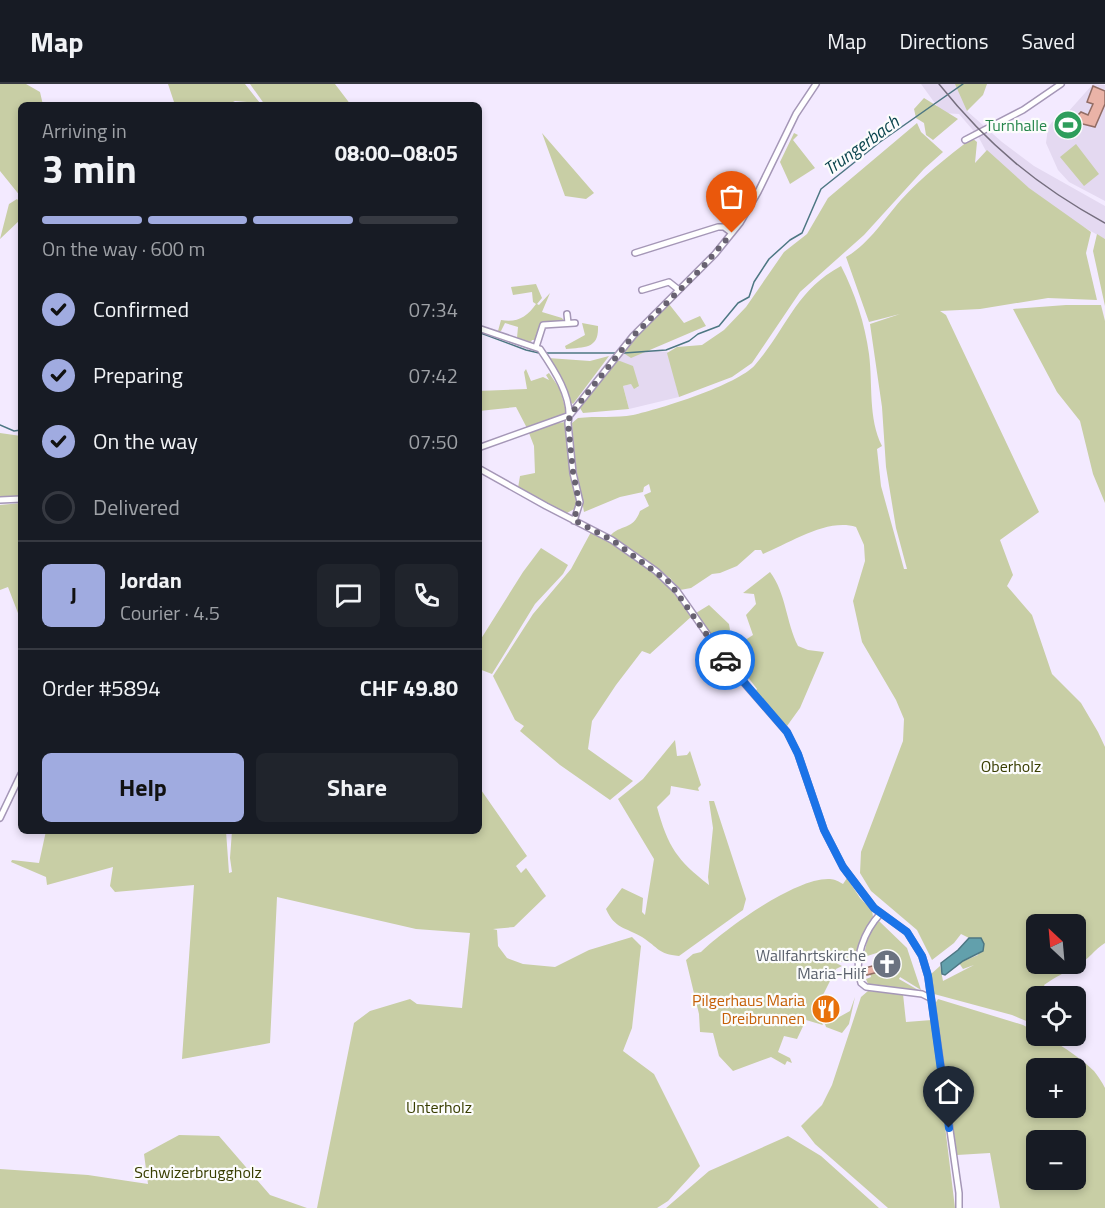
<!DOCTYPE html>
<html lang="en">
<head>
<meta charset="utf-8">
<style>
	body { margin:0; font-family:"Titillium Web",sans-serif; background:#20242c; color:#f1f3f6; height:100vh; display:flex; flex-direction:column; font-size:22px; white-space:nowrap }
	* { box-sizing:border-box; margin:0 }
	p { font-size:20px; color:#9ea1a6 }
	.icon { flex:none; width:33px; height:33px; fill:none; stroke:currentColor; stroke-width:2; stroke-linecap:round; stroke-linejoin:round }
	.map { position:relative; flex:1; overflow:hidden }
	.drawer { position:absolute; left:18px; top:18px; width:464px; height:732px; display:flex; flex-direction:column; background:#171b24; border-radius:9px; box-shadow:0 3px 9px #0003 }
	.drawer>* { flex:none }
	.needle { width:39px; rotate:334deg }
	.controls { position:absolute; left:1026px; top:830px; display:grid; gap:12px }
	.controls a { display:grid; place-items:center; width:60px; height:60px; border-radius:9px; background:#171b24; box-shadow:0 3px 9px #0003; font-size:30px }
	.pin { position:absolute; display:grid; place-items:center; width:51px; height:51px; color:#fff; margin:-62px -26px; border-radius:50% 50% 50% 0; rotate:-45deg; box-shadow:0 0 6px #0007 }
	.pin .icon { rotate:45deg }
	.courier { position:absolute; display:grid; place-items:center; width:60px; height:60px; margin:-30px; border:4px solid #1a73e8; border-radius:50%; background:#fff; color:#222; box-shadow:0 2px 8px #0007 }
	.head em { font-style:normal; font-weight:700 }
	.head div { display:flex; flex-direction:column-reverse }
	.head { display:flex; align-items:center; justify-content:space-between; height:102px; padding:0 24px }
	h1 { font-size:39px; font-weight:700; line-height:45px }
	.bar { display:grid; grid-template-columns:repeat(4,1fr); gap:9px 6px; align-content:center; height:72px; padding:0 24px }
	.bar i { height:8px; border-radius:4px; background:#363941 }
	.bar .active { background:#a0abe0 }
	.bar p { grid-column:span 4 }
	.line { display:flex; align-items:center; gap:15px; padding:0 24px; border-top:2px solid #363941 }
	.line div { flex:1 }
	.round { display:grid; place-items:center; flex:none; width:63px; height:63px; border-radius:9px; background:#20242c }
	ol { padding:0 24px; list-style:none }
	li { display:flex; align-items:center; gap:18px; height:66px }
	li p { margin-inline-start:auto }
	li .icon { padding:6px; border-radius:50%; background:#a0abe0; color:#111; stroke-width:4 }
	li:last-child { color:#9ea1a6 }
	li i { width:33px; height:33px; border:3px solid #363941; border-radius:50% }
	.button { display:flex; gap:12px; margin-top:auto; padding:12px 24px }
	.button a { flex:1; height:69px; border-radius:9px; background:#a0abe0; color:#111; font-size:24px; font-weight:700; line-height:69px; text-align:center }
	.button a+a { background:#20242c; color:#f1f3f6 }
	header { display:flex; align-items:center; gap:36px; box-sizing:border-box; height:84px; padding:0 30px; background:#171b24; border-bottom:2px solid #363941 }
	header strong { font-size:28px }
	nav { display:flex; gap:33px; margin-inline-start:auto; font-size:21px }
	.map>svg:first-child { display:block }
	.built { fill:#e4d9f1 }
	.green { fill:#c8cea5; fill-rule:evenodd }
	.water { fill:#62a0ac; stroke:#4d7783; stroke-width:1.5 }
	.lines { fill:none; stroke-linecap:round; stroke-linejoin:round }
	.stream { stroke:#4d7783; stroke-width:1.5 }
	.building { fill:#eab3a7; stroke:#926d65; stroke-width:1.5 }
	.minor-casing { stroke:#a597b7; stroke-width:8 }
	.minor { stroke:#fff; stroke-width:5 }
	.rail { stroke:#756e7e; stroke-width:1.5 }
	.done { stroke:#686271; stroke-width:6; stroke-dasharray:0 10.8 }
	.route { stroke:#1a73e8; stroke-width:8 }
	.labels { text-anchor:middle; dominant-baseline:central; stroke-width:4.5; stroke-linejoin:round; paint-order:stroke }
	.leisure-label { font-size:16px; fill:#27864d; stroke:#fcfcfc; text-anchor:end }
	.park-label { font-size:16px; fill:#383d01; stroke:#fcfcfc }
	.worship-label { font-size:16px; fill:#5b616d; stroke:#fcfcfc; text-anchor:end }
	.food-label { font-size:16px; fill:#c56008; stroke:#fcfcfc; text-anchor:end }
	.water-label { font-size:18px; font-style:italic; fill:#0b454e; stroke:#fcfcfc }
</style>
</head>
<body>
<header>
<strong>Map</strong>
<nav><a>Map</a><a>Directions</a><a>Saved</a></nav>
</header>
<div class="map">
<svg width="1105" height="1124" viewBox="0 0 1105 1124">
	<rect width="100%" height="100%" fill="#f3eaff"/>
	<path class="built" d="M921 0H960L967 27 1002 58 1034 82 1105 122V155L1058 129 987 69 978 52 959 30 942 29Z
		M1093 0 1105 1V117L1069 98 1058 86 1046 59 1048 44 1052 38 1068 28Z
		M648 266 668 268 679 313 629 325 623 302 631 300 638 304 616 277 622 268Z"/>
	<path class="green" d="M0 0H26L40 8 43 21H21V113L0 87Z
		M168 0H245L260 19 235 17 227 21H175Z
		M250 0H335L351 21H265Z
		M955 0H987L983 11 967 27Z
		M924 14 958 35 933 56 926 51 924 39 916 34 914 25Z
		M917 39 921 48 943 68 924 85 864 151 800 208 752 279 732 293 679 313 667 269 677 263 702 261 724 246 746 223 784 168 807 150 828 114Z
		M542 49 594 109 586 115 565 112Z
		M794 49 798 51 793 56 815 84 790 100 780 78Z
		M972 54 977 58 975 79 987 66 1029 104 1091 148 1086 169 1097 216 1048 214 980 225 940 227 946 231 1039 428 1000 456 1013 491 1007 502 1032 531 1052 590 1081 619 1098 648 1105 663V859C1095 865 1088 876 1078 881 1066 888 1055 893 1044 901L1050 912H1036V941L1012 931 934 910 931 890 940 882 943 897 974 881 963 885 959 879 978 871 981 854H969L961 850 954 859 932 876 917 846 871 807 860 789 861 768 903 657 904 635 896 616 862 558 853 517 865 477 864 461 856 443C827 434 790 459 763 470L761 466H755L737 482 720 489 712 490 691 504 680 506 670 494 610 452C620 440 633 447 640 427L649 422 644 411 651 408 649 400 644 403 643 408 620 413 584 428 576 384 572 339 578 334C596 332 616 334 633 331 660 325 737 301 755 281 787 244 795 207 841 182 855 209 865 240 869 270 873 301 868 334 882 362L877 365 881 402 904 485H907L896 444 886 383 882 323 870 240 900 230 869 238 846 173C869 160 884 135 901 116 922 93 947 73 972 54ZM1036 840H1076V879H1036Z
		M1076 60 1099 90 1084 102 1060 73Z
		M17 115 21 120V135L0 155 9 120Z
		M1097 150 1105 155V222L1093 167Z
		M536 200 542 214 537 220 539 221 550 209 542 228 562 234 564 237 540 240 536 256H532L531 258 517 254 518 243 505 239 501 247H498L501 236C517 239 527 233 536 220L533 218 532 208 513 211 511 203Z
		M669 220 684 239 700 232 706 242 631 274 622 268Z
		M1066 221H1101L1105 237V419L1093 390 1080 337 1057 308 1013 225Z
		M582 239 598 242C599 265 585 263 566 265L565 262 585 251Z
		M609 272 573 320 569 317 548 274 590 277Z
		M616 277H620L633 282 639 302 634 305 631 300 623 302 629 325 583 329 580 324Z
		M526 285 531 297 543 293 549 296 546 291 549 289 560 305 566 327 563 333 528 346 516 323 479 327 478 307 527 305 524 288Z
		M565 338 578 423 567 429 518 404 520 392 535 389 534 362 529 349 552 340Z
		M0 349 21 352V413L0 414Z
		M21 419V537L8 503 0 506V421Z
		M591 448C631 466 667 496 692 532L650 570 642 567 616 601 592 637 588 665 633 697 610 716 560 681 520 647 524 642 515 636 493 592 533 530 571 485Z
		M541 464 568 481 563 490 535 520 492 590 479 585V558L523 488Z
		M770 488C786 509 786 538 798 562L808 566 824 568 800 624 787 642 755 608 757 605 728 567 753 551 746 531 756 520 754 510 743 509Z
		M709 521 729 540 730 546 720 557 715 558 696 529Z
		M675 656 677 672 687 671 690 667 701 701 698 704 699 707 671 702 670 710 657 723C668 763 677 776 709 801L708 793 713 744 709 717H714L746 815 743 826 679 872C658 870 659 864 642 853 625 843 615 845 606 825L622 804 643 814 642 828 645 831 654 775 618 715 643 695Z
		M479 703 527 772 516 782 521 789 526 784 546 812 514 843 493 845 497 846 498 862 507 874 523 880 555 883 589 866 632 853 641 862 632 944 623 967 654 990 700 1082 668 1117 657 1124H317L354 939 370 927 410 915 417 920 462 924 470 849 416 845 277 813 270 959 182 975 194 801 115 808 110 802 113 783 47 801 46 793 11 778 12 776 39 779 46 747H226L229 789 232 788 230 774 232 747H478Z
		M847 794 860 814 872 826 873 833 859 869 853 876 836 879 842 882 836 885 824 909 815 920 823 941 806 936 797 955 784 952 778 968 790 974 792 979 787 977 785 981 771 973 733 987 719 972 713 949 700 948 699 930 686 876 693 870 701 868C725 845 796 793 830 795 834 795 840 798 843 800Z
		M879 837 907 864 921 906 900 893 899 895 920 907 868 900 866 895 871 893 870 890 897 883 892 871 885 872 883 867 864 873C865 861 870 845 879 837Z
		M868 907 903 910 906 938 932 936 955 1124H888L815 1060 801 1042 822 1021 832 1001 861 913Z
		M855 913 849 940 842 949 826 943 823 934 827 933 832 937 850 927Z
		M938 915 1023 941 1036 948V951C1050 951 1084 977 1094 987 1098 992 1102 998 1105 1004V1124H1000L990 1069 957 1071 935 920ZM1036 984H1076V1023H1036ZM1036 1056H1076V1095H1036Z
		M179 1051 219 1052 270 1111 307 1124H0V1085L88 1091 148 1100 144 1070Z
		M788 1052 821 1072 879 1124H666L709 1087Z"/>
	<path class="water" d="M969 854H981L984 860 983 867 963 877 945 891 942 890 941 879 958 866Z"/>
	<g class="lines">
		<path class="stream" d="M478 248 526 266 539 269
			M544 269H615
			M624 269 666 266 689 257 698 250 719 242 738 219 749 213 754 198 769 175 790 156 802 149 821 105 880 58 963 0
			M0 341 14 347 21 346"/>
	</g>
	<path class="building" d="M1093 2 1105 7V20L1095 43 1079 39 1065 53 1056 43 1071 28 1076 33 1081 28 1088 31 1093 20 1087 18Z
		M892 871 897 883 867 891 865 884 887 878 885 872Z
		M830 917 835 926 823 933 817 923Z"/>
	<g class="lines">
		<g class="minor-casing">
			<path id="minor" d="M965 56 1023 26 1061 0
				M635 169 718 143H724L732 149
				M642 206 669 198 679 206
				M567 230 568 239
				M478 244 540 265C553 284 574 315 568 339L573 389 580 418 574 437
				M536 263 543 241 575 239
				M478 364 570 331 633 252 715 170 740 139 758 108 796 30 816 0
				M478 384 546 422 612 456 656 487 677 507 731 584 787 648 798 670 824 746 843 783 874 824 907 848 922 872 928 892 959 1109V1124
				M0 416 21 415
				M0 734 21 690
				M881 829C864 847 853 875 861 899L866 903 922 910 930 914"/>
		</g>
		<use href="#minor" class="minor"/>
		<path class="rail" d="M939 0C987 60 1037 102 1105 139"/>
	</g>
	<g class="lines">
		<path class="done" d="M725 576 669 498 612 456 574 436 579 418 573 388 568 339 570 331 633 252 702 184 732 149"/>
		<path class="route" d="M725 576 787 648 798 670 824 746 843 783 874 824 907 848 922 872 928 892 949 1044"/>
	</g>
	<defs>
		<g id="stadium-disc" transform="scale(1.5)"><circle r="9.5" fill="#2e9e5b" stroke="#fcfcfc"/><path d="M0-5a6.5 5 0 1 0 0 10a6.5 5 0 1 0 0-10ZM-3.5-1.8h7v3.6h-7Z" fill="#fff"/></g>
		<g id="church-disc" transform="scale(1.5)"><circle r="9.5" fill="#6b7280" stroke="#fcfcfc"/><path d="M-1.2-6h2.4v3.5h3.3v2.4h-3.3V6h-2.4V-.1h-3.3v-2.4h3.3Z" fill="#fff"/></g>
		<g id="restaurant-disc" transform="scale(1.5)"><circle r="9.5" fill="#e8710a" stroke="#fcfcfc"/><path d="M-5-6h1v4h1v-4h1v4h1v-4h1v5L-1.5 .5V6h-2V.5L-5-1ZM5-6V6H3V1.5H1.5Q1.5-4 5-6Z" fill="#fff"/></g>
	</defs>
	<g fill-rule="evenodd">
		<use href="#stadium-disc" x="1068" y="41"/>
		<use href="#church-disc" x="887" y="880"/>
		<use href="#restaurant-disc" x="826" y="925"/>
	</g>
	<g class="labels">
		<g class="leisure-label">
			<text x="1047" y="41">Turnhalle</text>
		</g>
		<g class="park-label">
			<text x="1011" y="682">Oberholz</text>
			<text x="439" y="1023">Unterholz</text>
			<text x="198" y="1088">Schwizerbruggholz</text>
		</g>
		<g class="worship-label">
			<text x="866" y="871">Wallfahrtskirche<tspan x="866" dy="18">Maria-Hilf</tspan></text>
		</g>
		<g class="food-label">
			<text x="805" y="916">Pilgerhaus Maria<tspan x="805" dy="18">Dreibrunnen</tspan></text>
		</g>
		<g class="water-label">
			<text transform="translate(861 61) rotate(-36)">Trungerbach</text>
		</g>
	</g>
</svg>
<div class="controls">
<a><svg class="needle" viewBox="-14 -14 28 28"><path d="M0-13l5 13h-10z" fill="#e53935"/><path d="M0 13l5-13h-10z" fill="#9ea1a6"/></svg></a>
<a><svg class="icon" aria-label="locate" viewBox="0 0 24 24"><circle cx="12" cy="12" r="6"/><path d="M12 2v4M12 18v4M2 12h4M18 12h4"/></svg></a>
<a>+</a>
<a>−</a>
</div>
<div class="pin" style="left:732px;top:149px;background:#ea580c"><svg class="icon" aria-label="bag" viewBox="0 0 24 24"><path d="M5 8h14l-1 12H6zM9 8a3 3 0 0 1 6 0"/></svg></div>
<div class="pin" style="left:949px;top:1044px;background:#1f2937"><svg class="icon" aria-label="home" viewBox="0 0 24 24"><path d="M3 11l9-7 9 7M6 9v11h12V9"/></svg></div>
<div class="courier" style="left:725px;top:576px"><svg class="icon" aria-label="car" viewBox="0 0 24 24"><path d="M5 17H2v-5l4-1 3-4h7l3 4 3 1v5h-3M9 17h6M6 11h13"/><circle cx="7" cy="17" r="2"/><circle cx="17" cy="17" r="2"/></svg></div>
<section class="drawer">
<div class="head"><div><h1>3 min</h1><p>Arriving in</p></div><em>08:00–08:05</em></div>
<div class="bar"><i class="active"></i><i class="active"></i><i class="active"></i><i></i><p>On the way · 600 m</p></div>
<ol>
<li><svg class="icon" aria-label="check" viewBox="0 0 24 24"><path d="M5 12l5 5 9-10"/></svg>Confirmed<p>07:34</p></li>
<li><svg class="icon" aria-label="check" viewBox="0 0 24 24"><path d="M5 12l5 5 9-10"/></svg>Preparing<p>07:42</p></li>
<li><svg class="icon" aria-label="check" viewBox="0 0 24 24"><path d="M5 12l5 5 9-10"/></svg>On the way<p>07:50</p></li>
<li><i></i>Delivered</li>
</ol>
<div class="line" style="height:108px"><b class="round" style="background:#a0abe0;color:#111">J</b><div><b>Jordan</b><p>Courier · 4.5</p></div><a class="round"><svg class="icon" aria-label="chat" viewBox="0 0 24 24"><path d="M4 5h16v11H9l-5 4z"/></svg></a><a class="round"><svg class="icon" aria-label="phone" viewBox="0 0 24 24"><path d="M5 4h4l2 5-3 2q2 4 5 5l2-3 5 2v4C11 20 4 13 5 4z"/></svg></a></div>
<div class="line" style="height:78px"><div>Order #5894</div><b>CHF 49.80</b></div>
<div class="button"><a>Help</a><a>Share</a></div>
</section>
</div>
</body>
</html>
